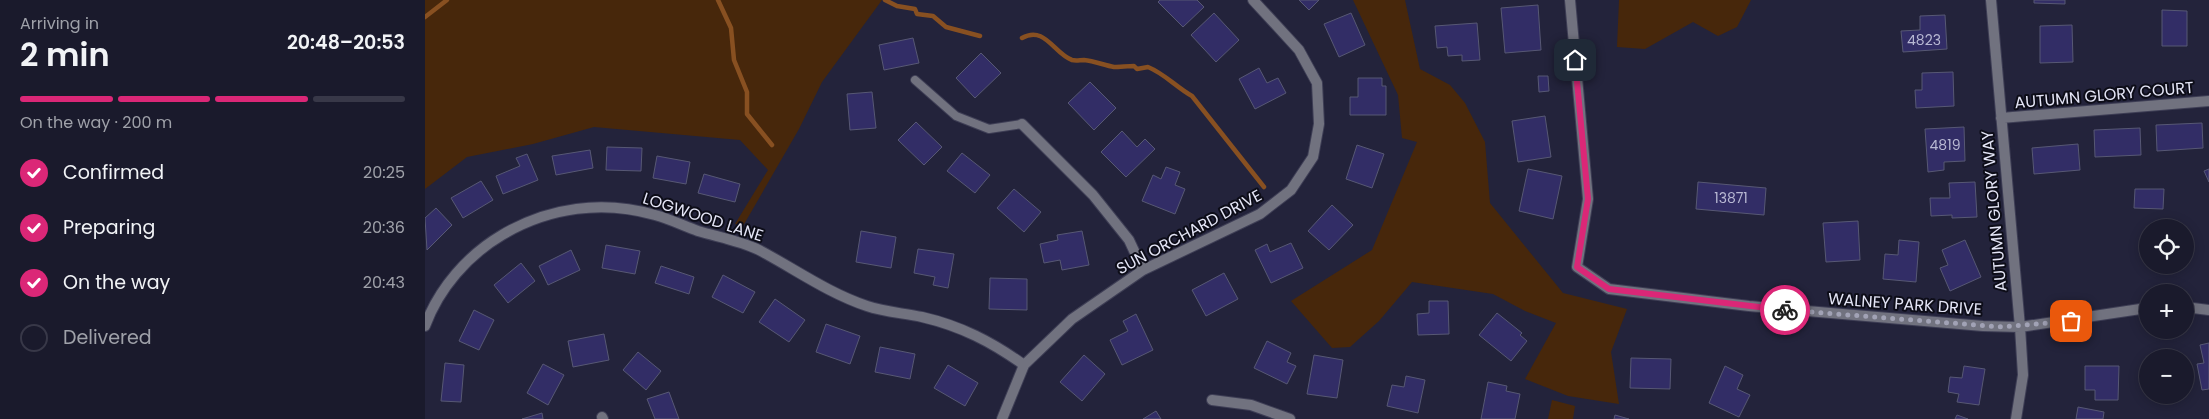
<!DOCTYPE html>
<html lang="en">
<head>
<meta charset="utf-8">
<style>
	body { margin:0; font-family:Poppins,sans-serif; background:#272738; color:#f1f3f6; height:100vh; display:flex; flex-direction:column; font-size:19px; white-space:nowrap }
	* { box-sizing:border-box; margin:0 }
	p { font-size:16px; color:#9fa1a9 }
	.icon { flex:none; width:28px; height:28px; fill:none; stroke:currentColor; stroke-width:2; stroke-linecap:round; stroke-linejoin:round }
	.map { position:relative; flex:1; overflow:hidden }
	.sheet { display:flex; flex-direction:column; background:#1a1a2c; width:425px }
	.sheet>* { flex:none }
	.fabs { position:absolute; left:1714px; top:219px; display:grid; gap:10px }
	.fabs a { display:grid; place-items:center; width:55px; height:55px; border-radius:50%; background:#1a1a2c; box-shadow:0 2px 12px #0003,0 0 0 1px #383848; font-size:25px }
	.pin { position:absolute; display:grid; place-items:center; width:42px; height:42px; color:#fff; margin:-21px; border-radius:10px; box-shadow:0 2px 8px #0006 }
	.courier { position:absolute; display:grid; place-items:center; width:50px; height:50px; margin:-25px; border:4px solid #db2777; border-radius:50%; background:#fff; color:#222; box-shadow:0 1px 6px #0007 }
	.summary em { font-style:normal; font-weight:600 }
	.summary div { display:flex; flex-direction:column-reverse }
	.summary { display:flex; align-items:center; justify-content:space-between; height:85px; padding:0 20px }
	h1 { font-size:32px; font-weight:600; line-height:38px }
	.bar { display:grid; grid-template-columns:repeat(4,1fr); gap:8px 5px; align-content:center; height:60px; padding:0 20px }
	.bar i { height:6px; border-radius:4px; background:#383848 }
	.bar .current { background:#db2777 }
	.bar p { grid-column:span 4 }
	ol { padding:0 20px; list-style:none }
	li { display:flex; align-items:center; gap:15px; height:55px }
	li p { margin-inline-start:auto }
	li .icon { padding:5px; border-radius:50%; background:#db2777; color:#fff; stroke-width:4 }
	li:last-child { color:#9fa1a9 }
	li i { width:28px; height:28px; border:2px solid #383848; border-radius:50% }
	main { display:flex; flex:1; min-height:0 }
	.map>svg:first-child { display:block }
	.green { fill:#47270b }
	.lines { fill:none; stroke-linecap:round; stroke-linejoin:round }
	.stream { stroke:#885021; stroke-width:4.5 }
	.building { fill:#322d66; stroke:#575874 }
	.lane-casing { stroke:#3e3e55; stroke-width:10 }
	.street-casing { stroke:#3e3e55; stroke-width:12 }
	.lane { stroke:#71727f; stroke-width:8 }
	.street { stroke:#71727f; stroke-width:10 }
	.done { stroke:#a1a2b5; stroke-width:5; stroke-dasharray:0 9 }
	.route { stroke:#db2777; stroke-width:6 }
	.labels { text-anchor:middle; dominant-baseline:central; stroke-width:4; stroke-linejoin:round; paint-order:stroke }
	.number-label { font-size:14px; fill:#b8b8d3 }
	.street-label { font-size:16px; fill:#e5e6f7; stroke:#0d0d18 }
</style>
</head>
<body>
<main>
<section class="sheet">
<div class="summary"><div><h1>2 min</h1><p>Arriving in</p></div><em>20:48–20:53</em></div>
<div class="bar"><i class="current"></i><i class="current"></i><i class="current"></i><i></i><p>On the way · 200 m</p></div>
<ol>
<li><svg class="icon" aria-label="check" viewBox="0 0 24 24"><path d="M5 12l5 5 9-10"/></svg>Confirmed<p>20:25</p></li>
<li><svg class="icon" aria-label="check" viewBox="0 0 24 24"><path d="M5 12l5 5 9-10"/></svg>Preparing<p>20:36</p></li>
<li><svg class="icon" aria-label="check" viewBox="0 0 24 24"><path d="M5 12l5 5 9-10"/></svg>On the way<p>20:43</p></li>
<li><i></i>Delivered</li>
</ol>
</section>
<div class="map">
<svg width="1784" height="419" viewBox="0 0 1784 419">
	<rect width="100%" height="100%" fill="#23233b"/>
	<path class="green" d="M0 0H457L397 82 374 129 318 226 310 224 343 170 315 140 169 127 108 144 42 157 0 189Z
		M928 0H980L995 69 1025 85 1040 103 1060 142 1065 203 1138 293 1202 309 1186 352 1194 404 1143 396 1100 379 1131 323 1100 311 1068 294 987 282 954 321 925 347 907 348 866 301 947 250 992 142 977 138 973 95Z
		M1194 0H1326L1312 27 1293 36 1268 22 1220 49 1192 47Z
		M1127 400 1150 406 1148 419H1123Z"/>
	<g class="lines">
		<path class="stream" d="M293 0 306 28 309 60 322 92V114L347 145
			M460 0 472 6 490 9 492 14 508 16 521 27 555 36
			M0 17 22 0
			M597 38C620 25 629 54 647 60 651 61 655 60 659 60 669 61 679 65 689 67 695 67 703 66 709 66L712 69 723 67C740 74 751 87 767 96L839 187"/>
	</g>
	<path class="building" d="M735 0H772L779 7 758 27 733 2Z
		M874 0H894L884 10Z
		M1609 0H1640V4L1609 3Z
		M1113 5 1116 50 1080 53 1076 8Z
		M1737 10 1762 11V46H1737Z
		M789 13 814 40 791 62 766 35Z
		M926 13 940 45 914 57 899 24Z
		M1520 15 1522 49 1478 52 1476 31 1495 30V16Z
		M1052 23 1055 60 1037 61V55L1023 56 1022 47 1012 48 1010 26Z
		M1647 25 1648 62 1615 63V26Z
		M488 38 494 63 459 70 454 45Z
		M556 53 576 73 550 98 531 78Z
		M834 68 842 83 853 78 861 93 830 109 814 79Z
		M1528 72 1529 106 1491 108 1490 90H1497V73Z
		M1113 76H1123L1124 91 1114 92Z
		M933 78H957V86H961V115H925V97H933Z
		M665 82 691 108 669 130 643 103Z
		M447 92 451 128 425 130 422 94Z
		M1120 116 1126 157 1093 162 1087 121Z
		M491 122 517 147 499 165 473 140Z
		M1777 123 1778 148 1732 151 1731 125Z
		M1539 127 1540 161 1519 162V170L1503 172 1500 129Z
		M1715 128 1716 155 1670 157 1669 130Z
		M697 131 712 147 720 139 730 149 701 177 676 152Z
		M1653 144 1655 170 1609 174 1607 148Z
		M932 145 959 154 947 188 921 179Z
		M182 147 217 148 216 171 181 170Z
		M165 150 168 168 131 175 127 156Z
		M537 153 565 175 550 193 522 171Z
		M102 154 113 180 78 194 71 176 95 166 91 158Z
		M232 156 265 162 261 184 228 178Z
		M741 167 755 172 750 185 760 189 750 214 717 201 728 175 736 179Z
		M1103 169 1137 176 1128 219 1094 211Z
		M1784 169V182L1779 171Z
		M279 174 315 184 310 202 273 193Z
		M56 181 68 200 38 218 26 198Z
		M1273 182 1341 188 1339 215 1271 209Z
		M1550 182 1552 217 1527 218V215L1506 216 1505 198H1525L1524 183Z
		M589 189 616 212 599 232 572 208Z
		M1710 189H1739L1738 209 1709 208Z
		M907 205 928 225 904 250 883 231Z
		M11 208 27 225 2 250 0 218Z
		M1433 221 1435 260 1401 262 1398 223Z
		M436 231 471 237 466 268 431 262Z
		M657 231 664 265 637 270 635 260 619 263 615 244 633 240 632 235Z
		M1474 240 1494 242 1491 282 1458 279 1460 254 1473 255Z
		M1540 240 1556 277 1525 291 1515 268 1523 265 1517 250Z
		M866 243 878 268 846 283 830 250 842 244 845 252Z
		M181 245 215 251 210 274 177 268Z
		M493 249 529 254 523 288 508 285 510 277 489 273Z
		M146 250 155 270 123 285 114 266Z
		M96 263 110 281 83 303 69 285Z
		M236 266 269 277 264 294 230 283Z
		M799 273 813 299 781 316 767 290Z
		M298 275 330 292 318 313 287 297Z
		M565 278 602 279V310L564 309Z
		M350 299 380 320 364 342 334 322Z
		M1004 301H1023L1024 334 993 335 992 314 1004 313Z
		M49 310 69 320 54 350 34 341Z
		M1072 313 1097 333 1095 335 1102 341 1086 361 1054 335Z
		M711 314 728 350 697 365 685 340 703 331 698 321Z
		M401 324 435 336 425 364 391 352Z
		M179 334 184 360 148 367 143 341Z
		M842 341 866 353 862 362 871 366 862 384 829 368Z
		M1784 343V389L1777 390 1772 364 1779 363 1775 345Z
		M455 347 490 354 485 379 450 372Z
		M213 352 236 371 221 390 198 370Z
		M659 355 680 374 657 401 635 382Z
		M889 355 918 360 912 398 882 394Z
		M1206 358 1246 359 1245 389 1205 388Z
		M20 363 39 365 36 402 16 401Z
		M118 364 139 375 123 405 102 393Z
		M523 365 553 383 540 406 509 388Z
		M1300 366 1318 375 1312 389 1325 395 1314 417 1284 403Z
		M1539 366 1560 369 1554 405 1532 402 1534 394 1523 392 1525 377 1537 378Z
		M1660 366H1694L1693 400H1670V390H1660Z
		M981 376 1000 380 993 413 962 406 967 385 979 387Z
		M1063 382 1082 386 1081 391 1095 394 1090 419H1056Z
		M244 392 254 419H230L222 399Z
		M1653 407 1679 412 1678 419H1651Z
		M731 411 736 419H718Z
		M117 413 118 419H97Z
		M1190 415 1204 419H1189Z
		M1532 415 1543 419H1530Z"/>
	<g class="lines">
		<g class="lane-casing">
			<path id="lane" d="M490 80 531 116 564 129 597 124"/>
		</g>
		<g class="street-casing">
			<path id="street" d="M1145 0 1163 199 1152 267 1184 289 1324 306 1558 326 1595 327 1722 308
				M1566 0 1595 327 1598 375 1591 419
				M1576 118 1784 101
				M597 124 668 195 704 240 718 270
				M1760 307 1784 310
				M0 326C14 288 43 255 77 235 124 207 178 200 230 215 245 219 259 226 273 231 293 237 316 241 334 250 370 269 403 293 442 306 459 312 479 313 497 317 536 326 567 342 599 365
				M787 400 826 405 865 419
				M177 417 178 419
				M577 419 599 365 647 319 718 270 835 214 866 190 888 157 894 124 892 83 874 50 828 0"/>
		</g>
		<use href="#lane" class="lane"/>
		<use href="#street" class="street"/>
	</g>
	<g class="lines">
		<path class="done" d="M1360 310 1577 327 1646 321"/>
		<path class="route" d="M1150 60 1163 199 1152 267 1184 289 1360 310"/>
	</g>
	<g class="labels">
		<g class="number-label">
			<text x="1499" y="40">4823</text>
			<text x="1520" y="145">4819</text>
			<text x="1306" y="198">13871</text>
		</g>
		<g class="street-label">
			<text transform="translate(1679 95) rotate(-5)">AUTUMN GLORY COURT</text>
			<text transform="translate(1569 211) rotate(-95)">AUTUMN GLORY WAY</text>
			<text transform="translate(278 217) rotate(18)">LOGWOOD LANE</text>
			<text transform="translate(764 232) rotate(-28)">SUN ORCHARD DRIVE</text>
			<text transform="translate(1480 304) rotate(4)">WALNEY PARK DRIVE</text>
		</g>
	</g>
</svg>
<div class="fabs">
<a><svg class="icon" aria-label="locate" viewBox="0 0 24 24"><circle cx="12" cy="12" r="6"/><path d="M12 2v4M12 18v4M2 12h4M18 12h4"/></svg></a>
<a>+</a>
<a>−</a>
</div>
<div class="pin" style="left:1646px;top:321px;background:#ea580c"><svg class="icon" aria-label="bag" viewBox="0 0 24 24"><path d="M5 8h14l-1 12H6zM9 8a3 3 0 0 1 6 0"/></svg></div>
<div class="pin" style="left:1150px;top:60px;background:#1f2937"><svg class="icon" aria-label="home" viewBox="0 0 24 24"><path d="M3 11l9-7 9 7M6 9v11h12V9"/></svg></div>
<div class="courier" style="left:1360px;top:310px"><svg class="icon" aria-label="bike" viewBox="0 0 24 24"><circle cx="6" cy="16" r="4"/><circle cx="18" cy="16" r="4"/><path d="M6 16l4-8h5l3 8M10 8l3 8H6M13 5h3"/></svg></div>
</div>
</main>
</body>
</html>
